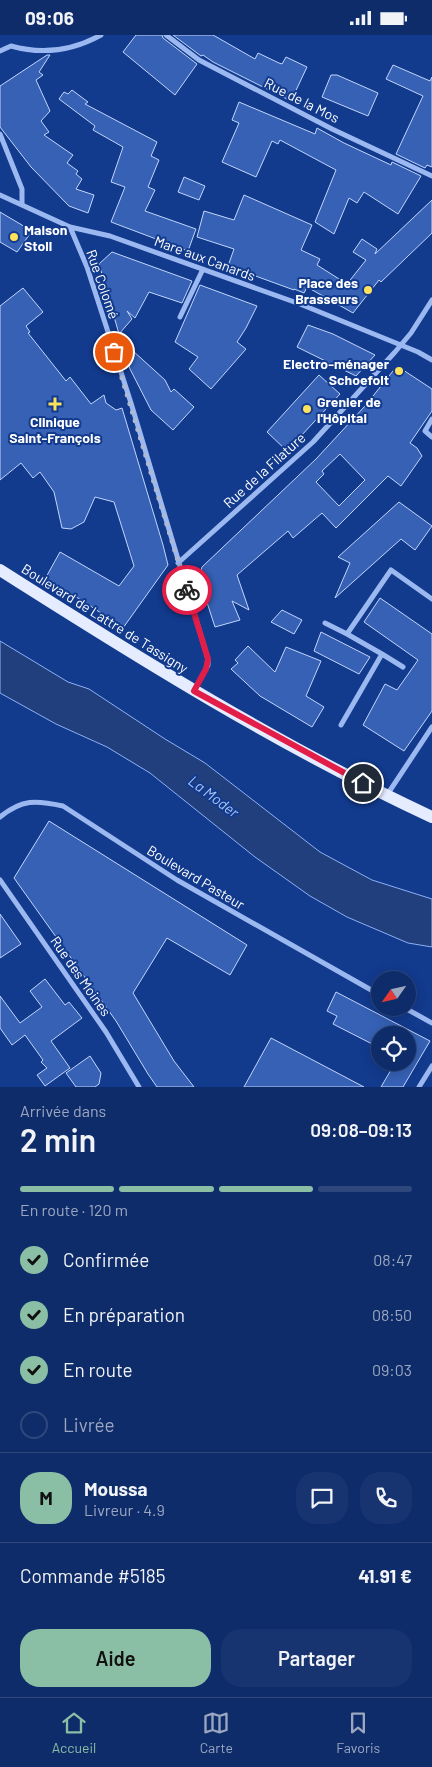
<!DOCTYPE html>
<html lang="fr">
<head>
<meta charset="utf-8">
<style>
	body { margin:0; font-family:Barlow,sans-serif; background:#173470; color:#f1f3f6; height:100vh; display:flex; flex-direction:column; font-size:19px; white-space:nowrap }
	* { box-sizing:border-box; margin:0 }
	p { font-size:16px; color:#9ba7c1 }
	.icon { flex:none; width:28px; height:28px; fill:none; stroke:currentColor; stroke-width:2; stroke-linecap:round; stroke-linejoin:round }
	.map { position:relative; height:1052px; overflow:hidden }
	.side { display:flex; flex-direction:column; background:#0e2c6a; flex:1 }
	.side>* { flex:none }
	.needle { width:32px; rotate:236deg }
	.tools { position:absolute; left:371px; top:936px; display:grid; gap:10px }
	.tools a { display:grid; place-items:center; width:45px; height:45px; border-radius:50%; background:#0e2c6a; box-shadow:0 2px 12px #0003,0 0 0 1px #2e487e; font-size:25px }
	.pin { position:absolute; display:grid; place-items:center; width:42px; height:42px; color:#fff; margin:-21px; border:2px solid #fff; border-radius:50%; box-shadow:0 1px 5px #0007 }
	.courier { position:absolute; display:grid; place-items:center; width:50px; height:50px; margin:-25px; border:4px solid #e11d48; border-radius:50%; background:#fff; color:#222; box-shadow:0 1px 6px #0007 }
	.summary em { font-style:normal; font-weight:600 }
	.summary div { display:flex; flex-direction:column-reverse }
	.summary { display:flex; align-items:center; justify-content:space-between; height:85px; padding:0 20px }
	h1 { font-size:32px; font-weight:600; line-height:38px }
	.bar { display:grid; grid-template-columns:repeat(4,1fr); gap:8px 5px; align-content:center; height:60px; padding:0 20px }
	.bar i { height:6px; border-radius:4px; background:#2e487e }
	.bar .selected { background:#8abfa5 }
	.bar p { grid-column:span 4 }
	.line { display:flex; align-items:center; gap:12px; padding:0 20px; border-top:1px solid #2e487e }
	.line div { flex:1 }
	.round { display:grid; place-items:center; flex:none; width:52px; height:52px; border-radius:20px; background:#173470 }
	ol { padding:0 20px; list-style:none }
	li { display:flex; align-items:center; gap:15px; height:55px }
	li p { margin-inline-start:auto }
	li .icon { padding:5px; border-radius:50%; background:#8abfa5; color:#111; stroke-width:4 }
	li:last-child { color:#9ba7c1 }
	li i { width:28px; height:28px; border:2px solid #2e487e; border-radius:50% }
	.action { display:flex; gap:10px; margin-top:auto; padding:10px 20px }
	.action a { flex:1; height:58px; border-radius:20px; background:#8abfa5; color:#111; font-size:20px; font-weight:600; line-height:58px; text-align:center }
	.action a+a { background:#173470; color:#f1f3f6 }
	.status { display:flex; justify-content:space-between; align-items:center; height:35px; padding:0 25px; background:#0e2c6a; direction:ltr }
	.status svg { height:14px; fill:currentColor }
	.menu { display:flex; justify-content:space-around; align-items:center; height:70px; border-top:1px solid #2e487e; background:#0e2c6a; font-size:14px; color:#9ba7c1 }
	.menu a { display:grid; justify-items:center; gap:2px }
	.menu .selected { color:#8abfa5 }
	.map>svg:first-child { display:block }
	.water { fill:#213f7d; stroke:#8db1f5 }
	.building { fill:#3661b5; stroke:#c2d6fc; fill-rule:evenodd }
	.lines { fill:none; stroke-linecap:round; stroke-linejoin:round }
	.street { stroke:#9bb8f1; stroke-width:5 }
	.primary { stroke:#e5ecff; stroke-width:12 }
	.done { stroke:#acbad7; stroke-width:5; stroke-dasharray:0 9 }
	.route { stroke:#e11d48; stroke-width:6 }
	.poi-dot { fill:#ffe25b; stroke:#123a8d; stroke-width:2 }
	.labels { text-anchor:middle; dominant-baseline:central; stroke-width:4; stroke-linejoin:round; paint-order:stroke }
	.street-label { font-size:14px; fill:#fff; stroke:#123a8d }
	.poi-label { font-size:14px; font-weight:bold; fill:#fff; stroke:#123a8d; text-anchor:start }
	.water-label { font-size:15px; font-style:italic; fill:#a7c3f8; stroke:#123a8d }
</style>
</head>
<body>
<div class="status"><b>09:06</b><svg viewBox="0 0 49 12"><path d="M0 12V9h3v3zM5 12V6h3v6zM10 12V3h3v9zM15 12V0h3v12zM26 1h20v11H26zM47 4h2v5h-2z"/></svg></div>
<div class="map">
<svg width="432" height="1052" viewBox="0 0 432 1052">
	<rect width="100%" height="100%" fill="#123a8d"/>
	<path class="water" d="M0 606 68 647 89 654 165 704 205 728 320 817 372 845 432 864V912L408 908 347 882 310 861 255 822 150 738 107 712 56 689 0 658Z"/>
	<path class="building" d="M136 0H162L163 3 197 29 175 60 123 17Z
		M173 0H213L255 24 258 18 279 28 282 29 286 22 307 32 291 66 213 27 203 20 201 21Z
		M47 20H50L39 37 43 40 36 45 50 76 41 86 49 97 44 100 73 120 67 128 78 136 76 139 82 144 76 154 94 160 88 178 69 171 31 132 0 92V51Z
		M393 30 430 46 432 42V132L427 130 425 133 396 119 423 61 386 44Z
		M331 40H337L378 58 368 81 322 62Z
		M72 55 88 67 85 69 157 107 151 121 159 125 148 152 155 155 145 176 196 194 188 216 111 187 125 152 111 147 123 112 93 95 95 91 59 64 64 57 68 59Z
		M239 67 315 99 317 93 344 108 391 130 392 127 421 141 398 179 364 157 357 168 349 163 334 199 315 187 336 135 280 105 278 109 272 106 256 142 222 127 239 88 232 85Z
		M184 142 205 151 199 165 178 157Z
		M244 160 312 190 301 215 320 224 317 230 347 249 366 225 353 217 362 204 377 214 375 219 432 165V198L381 247 379 245 353 278 307 252 304 258 294 254V255L228 231 234 214 197 202 204 176 234 185Z
		M0 177 32 196 17 217 0 207Z
		M112 217 192 246 182 268 149 257 135 283 127 276 132 284 119 299 99 229Z
		M200 250 257 271 246 293 237 307 246 314 211 354 189 334 198 322 175 307Z
		M23 253 43 277 26 291 30 297 28 298 66 346 70 342 91 369 104 360 106 368 116 375 122 373 163 510 168 530 123 593 83 566 45 544 60 517 119 551 134 531 114 467 95 462 84 487 71 494 62 493 54 457 40 437 33 443 21 428 0 445V271Z
		M308 290 333 299 375 320 356 341 297 312Z
		M121 305 165 345 171 357 174 354 194 372 173 395 151 375 130 334Z
		M397 331 432 354V376L410 408 417 413 422 421 401 451 388 441 336 493 322 478 293 503 288 496 237 540 249 575 232 566 240 585 215 592 199 543 202 532 316 424 365 371ZM340 419 365 445 339 471 316 447 324 439 322 436Z
		M319 340 340 359 287 416 267 397Z
		M399 467 432 491 415 515 401 504 335 563 350 528 338 522Z
		M380 563 432 599V676L404 716 363 690 385 649 397 655 418 625 364 587Z
		M282 575 302 585 294 599 271 587Z
		M321 597 370 622 359 639 314 616Z
		M248 611 275 637 286 612 321 626 306 661 324 672 312 692 260 661 231 634 238 628 235 625Z
		M49 786 247 910 230 940 167 903 133 958 174 1026 194 1052H157L148 1039 116 986 14 843Z
		M0 879 21 909 0 923Z
		M45 944 65 970 69 967 82 983 51 1006 70 1033 45 1051 37 1040 47 1033 41 1027 43 1025 25 1000 12 1010 0 993V961L20 988 42 972 30 956Z
		M336 957 430 1006 403 1052H381L395 1028H408V1000H380V1013L333 989 337 981 327 976Z
		M271 1003 364 1052H244Z
		M90 1021 101 1038 99 1049 95 1052H76L66 1038Z"/>
	<g class="lines">
		<path class="street" d="M166 0 199 25 332 94 432 141
			M0 16 11 11C43 20 72 16 101 0
			M0 99 22 154V169
			M0 160 70 192 110 201 300 269 418 317 432 325
			M70 192 87 232 131 368 208 624V630L195 654
			M180 282 203 234
			M432 384 425 396 432 402
			M178 528 313 407 395 317 411 298 432 265
			M325 588 347 599
			M382 619 403 632
			M341 690 382 619 347 599 391 535 432 564
			M387 760 432 692
			M0 782C22 764 36 765 63 771L177 845 380 960
			M0 845 106 997 139 1052
			M403 972 432 988
			M419 1052 432 1031"/>
		<path class="primary" d="M0 535C140 624 281 712 432 782"/>
	</g>
	<g class="lines">
		<path class="done" d="M114 317 187 555"/>
		<path class="route" d="M187 555 208 624 206 634 194 656 363 748"/>
	</g>
	<g class="poi-dot">
		<circle cx="14" cy="202" r="5"/>
		<circle cx="368" cy="255" r="5"/>
		<circle cx="399" cy="336" r="5"/>
		<path d="M52.5 361.5h5v5h5v5h-5v5h-5v-5h-5v-5h5z"/>
		<circle cx="307" cy="374" r="5"/>
	</g>
	<g class="labels">
		<g class="street-label">
			<text transform="translate(302 65) rotate(27)">Rue de la Mos</text>
			<text transform="translate(205 223) rotate(20)">Mare aux Canards</text>
			<text transform="translate(103 249) rotate(71)">Rue Colomé</text>
			<text transform="translate(264 435) rotate(-42)">Rue de la Filature</text>
			<text transform="translate(105 583) rotate(32)">Boulevard de Lattre de Tassigny</text>
			<text transform="translate(196 842) rotate(31)">Boulevard Pasteur</text>
			<text transform="translate(81 941) rotate(55)">Rue des Moines</text>
		</g>
		<g class="poi-label">
			<text x="24" y="194">Maison<tspan x="24" dy="16">Stoll</tspan></text>
			<text x="358" y="247" text-anchor="end">Place des<tspan x="358" dy="16">Brasseurs</tspan></text>
			<text x="389" y="328" text-anchor="end">Electro-ménager<tspan x="389" dy="16">Schoefolt</tspan></text>
			<text x="317" y="366">Grenier de<tspan x="317" dy="16">l'Hôpital</tspan></text>
			<text x="55" y="386" text-anchor="middle">Clinique<tspan x="55" dy="16">Saint-François</tspan></text>
		</g>
		<g class="water-label">
			<text transform="translate(214 761) rotate(37)">La Moder</text>
		</g>
	</g>
</svg>
<div class="tools">
<a><svg class="needle" viewBox="-14 -14 28 28"><path d="M0-13l5 13h-10z" fill="#e53935"/><path d="M0 13l5-13h-10z" fill="#9ba7c1"/></svg></a>
<a><svg class="icon" aria-label="locate" viewBox="0 0 24 24"><circle cx="12" cy="12" r="6"/><path d="M12 2v4M12 18v4M2 12h4M18 12h4"/></svg></a>
</div>
<div class="pin" style="left:114px;top:317px;background:#ea580c"><svg class="icon" aria-label="bag" viewBox="0 0 24 24"><path d="M5 8h14l-1 12H6zM9 8a3 3 0 0 1 6 0"/></svg></div>
<div class="pin" style="left:363px;top:748px;background:#1f2937"><svg class="icon" aria-label="home" viewBox="0 0 24 24"><path d="M3 11l9-7 9 7M6 9v11h12V9"/></svg></div>
<div class="courier" style="left:187px;top:555px"><svg class="icon" aria-label="bike" viewBox="0 0 24 24"><circle cx="6" cy="16" r="4"/><circle cx="18" cy="16" r="4"/><path d="M6 16l4-8h5l3 8M10 8l3 8H6M13 5h3"/></svg></div>
</div>
<section class="side">
<div class="summary"><div><h1>2 min</h1><p>Arrivée dans</p></div><em>09:08–09:13</em></div>
<div class="bar"><i class="selected"></i><i class="selected"></i><i class="selected"></i><i></i><p>En route · 120 m</p></div>
<ol>
<li><svg class="icon" aria-label="check" viewBox="0 0 24 24"><path d="M5 12l5 5 9-10"/></svg>Confirmée<p>08:47</p></li>
<li><svg class="icon" aria-label="check" viewBox="0 0 24 24"><path d="M5 12l5 5 9-10"/></svg>En préparation<p>08:50</p></li>
<li><svg class="icon" aria-label="check" viewBox="0 0 24 24"><path d="M5 12l5 5 9-10"/></svg>En route<p>09:03</p></li>
<li><i></i>Livrée</li>
</ol>
<div class="line" style="height:90px"><b class="round" style="background:#8abfa5;color:#111">M</b><div><b>Moussa</b><p>Livreur · 4.9</p></div><a class="round"><svg class="icon" aria-label="chat" viewBox="0 0 24 24"><path d="M4 5h16v11H9l-5 4z"/></svg></a><a class="round"><svg class="icon" aria-label="phone" viewBox="0 0 24 24"><path d="M5 4h4l2 5-3 2q2 4 5 5l2-3 5 2v4C11 20 4 13 5 4z"/></svg></a></div>
<div class="line" style="height:65px"><div>Commande #5185</div><b>41.91 €</b></div>
<div class="action"><a>Aide</a><a>Partager</a></div>
</section>
<nav class="menu">
<a class="selected"><svg class="icon" aria-label="home" viewBox="0 0 24 24"><path d="M3 11l9-7 9 7M6 9v11h12V9"/></svg>Accueil</a>
<a><svg class="icon" aria-label="map" viewBox="0 0 24 24"><path d="M3 6l6-2 6 2 6-2v14l-6 2-6-2-6 2zM9 4v14M15 6v14"/></svg>Carte</a>
<a><svg class="icon" aria-label="saved" viewBox="0 0 24 24"><path d="M7 4h10v16l-5-4-5 4z"/></svg>Favoris</a>
</nav>
</body>
</html>
